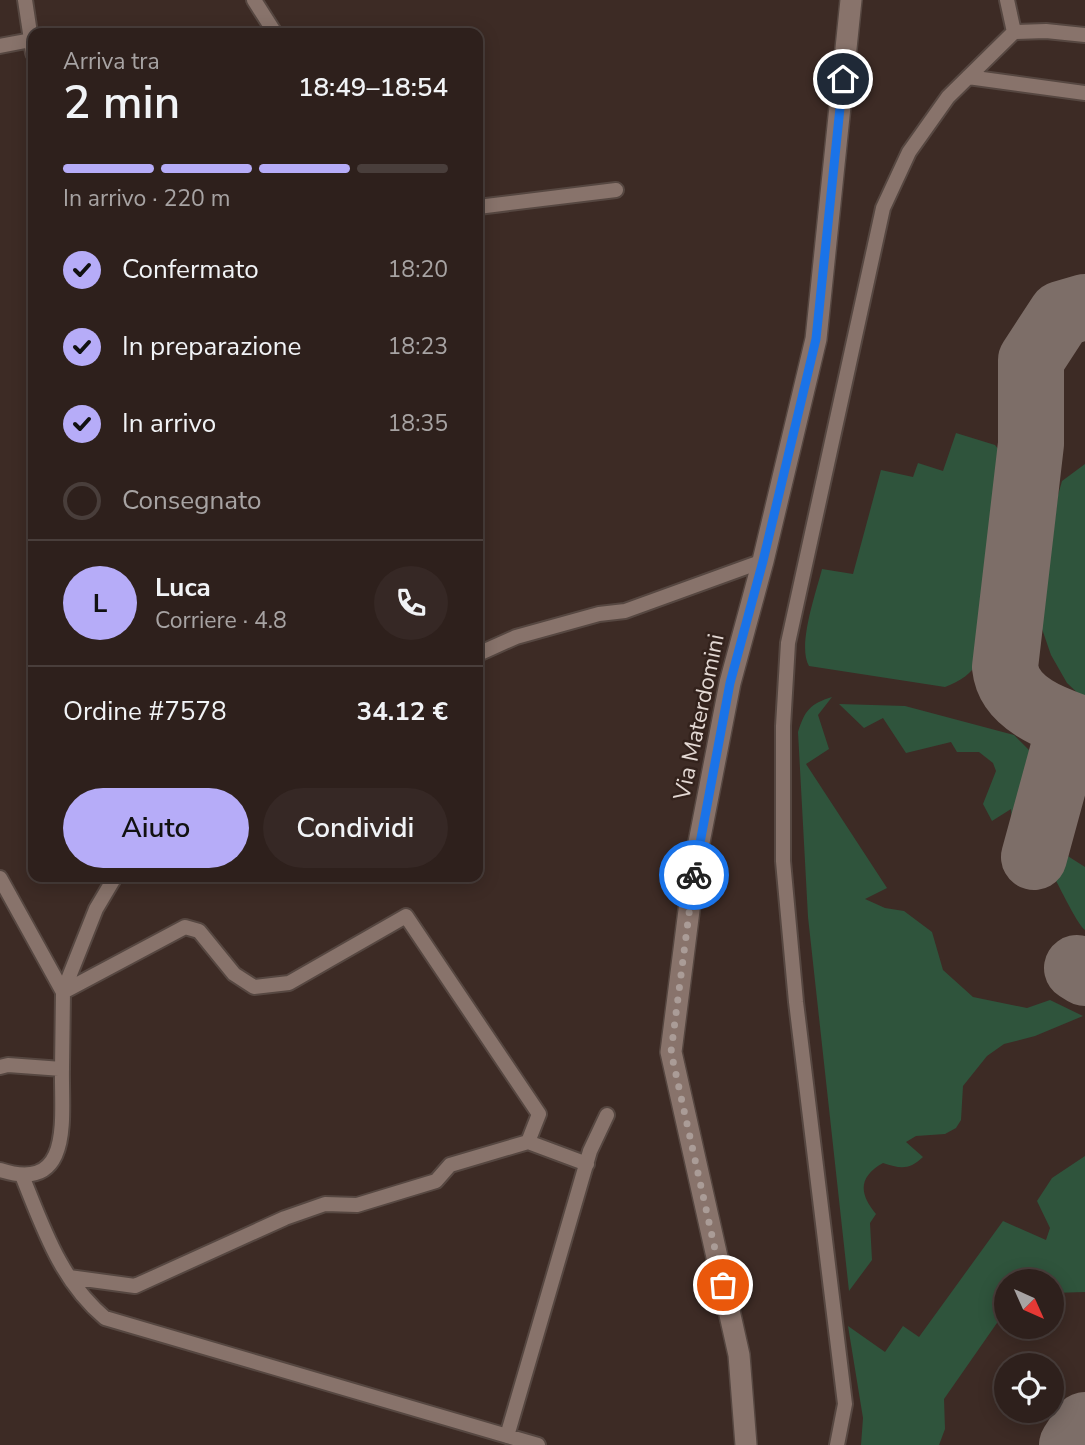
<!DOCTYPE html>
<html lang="it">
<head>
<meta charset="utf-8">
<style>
	body { margin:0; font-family:"Nunito Sans",sans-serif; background:#362825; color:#f1f3f6; height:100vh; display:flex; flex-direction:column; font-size:26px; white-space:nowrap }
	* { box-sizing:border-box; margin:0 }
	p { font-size:23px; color:#a7a3a3 }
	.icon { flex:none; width:38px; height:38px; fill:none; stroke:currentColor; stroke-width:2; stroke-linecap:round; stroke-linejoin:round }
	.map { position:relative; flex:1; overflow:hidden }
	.panel { position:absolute; left:28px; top:28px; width:455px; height:854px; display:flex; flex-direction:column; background:#2e201c; border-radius:14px; box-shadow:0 4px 18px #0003,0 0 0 2px #493e3b }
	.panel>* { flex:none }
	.needle { width:46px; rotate:135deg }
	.controls { position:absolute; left:994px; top:1269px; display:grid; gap:14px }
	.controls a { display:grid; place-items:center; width:70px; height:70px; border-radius:50%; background:#2e201c; box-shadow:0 4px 18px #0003,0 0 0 2px #493e3b; font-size:35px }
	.pin { position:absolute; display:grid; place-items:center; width:60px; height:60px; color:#fff; margin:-30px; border:4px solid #fff; border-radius:50%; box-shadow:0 2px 7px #0007 }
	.courier { position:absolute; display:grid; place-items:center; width:70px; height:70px; margin:-35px; border:5px solid #1a73e8; border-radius:50%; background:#fff; color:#222; box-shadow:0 2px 9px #0007 }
	.headline em { font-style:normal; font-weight:600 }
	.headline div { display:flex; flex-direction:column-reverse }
	.headline { display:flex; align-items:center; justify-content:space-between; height:119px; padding:0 35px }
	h1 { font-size:46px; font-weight:600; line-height:52px }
	.bar { display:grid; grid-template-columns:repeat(4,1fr); gap:10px 7px; align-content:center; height:84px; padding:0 35px }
	.bar i { height:9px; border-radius:5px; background:#493e3b }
	.bar .active { background:#b6acf8 }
	.bar p { grid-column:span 4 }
	.line { display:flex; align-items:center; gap:18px; padding:0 35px; border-top:2px solid #493e3b }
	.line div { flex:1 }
	.round { display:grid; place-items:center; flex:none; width:74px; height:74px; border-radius:37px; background:#362825 }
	ol { padding:0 35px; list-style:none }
	li { display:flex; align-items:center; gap:21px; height:77px }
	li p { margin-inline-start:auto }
	li .icon { padding:7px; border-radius:50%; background:#b6acf8; color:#111; stroke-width:4 }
	li:last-child { color:#a7a3a3 }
	li i { width:38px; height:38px; border:4px solid #493e3b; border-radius:50% }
	.primary-button { display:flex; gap:14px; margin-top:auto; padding:14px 35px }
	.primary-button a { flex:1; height:80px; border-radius:42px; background:#b6acf8; color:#111; font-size:28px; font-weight:600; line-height:80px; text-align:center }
	.primary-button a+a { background:#362825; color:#f1f3f6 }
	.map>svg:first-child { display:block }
	.green { fill:#2f543c }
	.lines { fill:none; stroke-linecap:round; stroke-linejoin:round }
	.taxiway { stroke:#7d6e68; stroke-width:66 }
	.lane-casing { stroke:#564741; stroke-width:18 }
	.secondary-casing { stroke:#564741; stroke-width:24 }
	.lane { stroke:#88736b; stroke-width:14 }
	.secondary { stroke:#88736b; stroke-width:21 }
	.done { stroke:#aa9c97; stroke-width:7; stroke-dasharray:0 12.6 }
	.route { stroke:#1a73e8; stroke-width:9 }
	.labels { text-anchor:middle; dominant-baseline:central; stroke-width:5; stroke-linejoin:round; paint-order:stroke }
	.street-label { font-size:23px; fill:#e4d9d4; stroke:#33221c }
</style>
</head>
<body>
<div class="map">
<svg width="1085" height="1445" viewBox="0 0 1085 1445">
	<rect width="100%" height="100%" fill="#3d2b25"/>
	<path class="green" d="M956 433 995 445 1005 458 980 659C972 674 960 681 945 687L809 666C797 646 816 593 822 569L853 574 881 470 913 477 918 463 943 471Z
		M1085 464V700L1067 683 1051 655 1041 626 1058 495 1062 481Z
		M832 697 818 715 829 749 806 764 887 888 865 899 885 908 904 911 932 932 943 970 973 997 1027 1008 1050 1000 1083 1016 1035 1036 1004 1044 987 1056 963 1086 961 1120 956 1128 945 1134 916 1136 906 1142 923 1157C909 1170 901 1169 883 1163 858 1177 859 1194 876 1214L870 1223 872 1260 849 1291 808 917 798 732C805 710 810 704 832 697Z
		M839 704 905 706 1014 735 1030 751 1039 783 1032 818 1019 850 1004 845 1012 822 1011 809 992 821 983 804 996 771 993 763 979 752H957L951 742 906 753 883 718 864 728Z
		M1052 846 1085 867V930C1077 925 1056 879 1048 866Z
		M1085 1156V1292L1052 1293V1281H1006V1310L944 1399 945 1429 939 1445H861L863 1418 848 1326 885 1352 903 1326 919 1337 1003 1221 1046 1240 1050 1228 1037 1201 1052 1178Z"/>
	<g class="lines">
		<path class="taxiway" d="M1085 307 1061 314 1031 360V444L1005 667C1009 704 1053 719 1085 730
			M1034 857 1070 725
			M1077 968 1085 973
			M1072 1445 1085 1425"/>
		<g class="lane-casing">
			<path id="lane" d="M25 0 33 53
				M254 0 275 33
				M1007 0 1014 32
				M1014 32 1046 31 1085 35
				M0 46 31 40
				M968 77 1085 93
				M478 207 616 190
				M478 654 516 637 599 614 625 611 763 561
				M0 878 63 992 62 1069
				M63 992 185 927 199 931 234 974 254 987 289 983 406 916 539 1114 528 1142
				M63 992 96 909 115 877
				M0 1067 8 1065 62 1069C61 1117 74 1194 0 1170
				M23 1178C44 1230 61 1281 105 1318L538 1445
				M69 1277 135 1286 285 1218 325 1204 357 1205 436 1181 450 1165 528 1142 587 1164
				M507 1436 590 1151 607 1115
				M837 1445 845 1404 796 1002 783 861V726L788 643 883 208 909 152 948 97 1014 32"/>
		</g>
		<g class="secondary-casing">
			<path id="secondary" d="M746 1445 739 1355 671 1052 695 863 730 683 763 561 816 339 851 0"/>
		</g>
		<use href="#lane" class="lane"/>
		<use href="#secondary" class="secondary"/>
	</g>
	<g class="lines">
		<path class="done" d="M694 875 671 1052 723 1285"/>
		<path class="route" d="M694 875 730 683 763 561 816 339 843 79"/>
	</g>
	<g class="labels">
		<g class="street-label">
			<text transform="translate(699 717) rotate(-78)">Via Materdomini</text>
		</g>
	</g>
</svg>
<div class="controls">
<a><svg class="needle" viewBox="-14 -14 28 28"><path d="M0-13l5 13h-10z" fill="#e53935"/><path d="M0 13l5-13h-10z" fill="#a7a3a3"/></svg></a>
<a><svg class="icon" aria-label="locate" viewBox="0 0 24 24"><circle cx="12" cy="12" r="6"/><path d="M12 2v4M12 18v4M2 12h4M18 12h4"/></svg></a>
</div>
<div class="pin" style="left:723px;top:1285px;background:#ea580c"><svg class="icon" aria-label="bag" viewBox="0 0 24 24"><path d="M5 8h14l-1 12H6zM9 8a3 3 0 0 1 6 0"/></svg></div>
<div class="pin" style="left:843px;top:79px;background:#1f2937"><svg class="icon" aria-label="home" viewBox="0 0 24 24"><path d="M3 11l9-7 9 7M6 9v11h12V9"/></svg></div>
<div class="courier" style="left:694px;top:875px"><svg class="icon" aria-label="bike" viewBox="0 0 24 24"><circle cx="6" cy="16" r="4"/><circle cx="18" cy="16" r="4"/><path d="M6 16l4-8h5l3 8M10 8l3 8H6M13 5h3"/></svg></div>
<section class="panel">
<div class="headline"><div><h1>2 min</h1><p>Arriva tra</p></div><em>18:49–18:54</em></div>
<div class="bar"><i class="active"></i><i class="active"></i><i class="active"></i><i></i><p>In arrivo · 220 m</p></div>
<ol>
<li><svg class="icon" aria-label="check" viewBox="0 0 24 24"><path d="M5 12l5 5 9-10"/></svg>Confermato<p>18:20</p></li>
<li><svg class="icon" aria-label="check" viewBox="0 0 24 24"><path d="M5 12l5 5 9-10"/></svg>In preparazione<p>18:23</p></li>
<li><svg class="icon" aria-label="check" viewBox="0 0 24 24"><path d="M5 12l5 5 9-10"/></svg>In arrivo<p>18:35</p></li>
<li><i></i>Consegnato</li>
</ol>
<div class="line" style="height:126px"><b class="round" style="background:#b6acf8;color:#111">L</b><div><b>Luca</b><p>Corriere · 4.8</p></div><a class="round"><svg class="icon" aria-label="phone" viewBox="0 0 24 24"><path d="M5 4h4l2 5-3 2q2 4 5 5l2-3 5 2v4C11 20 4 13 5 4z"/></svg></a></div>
<div class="line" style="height:91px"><div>Ordine #7578</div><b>34.12 €</b></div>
<div class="primary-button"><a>Aiuto</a><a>Condividi</a></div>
</section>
</div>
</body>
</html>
